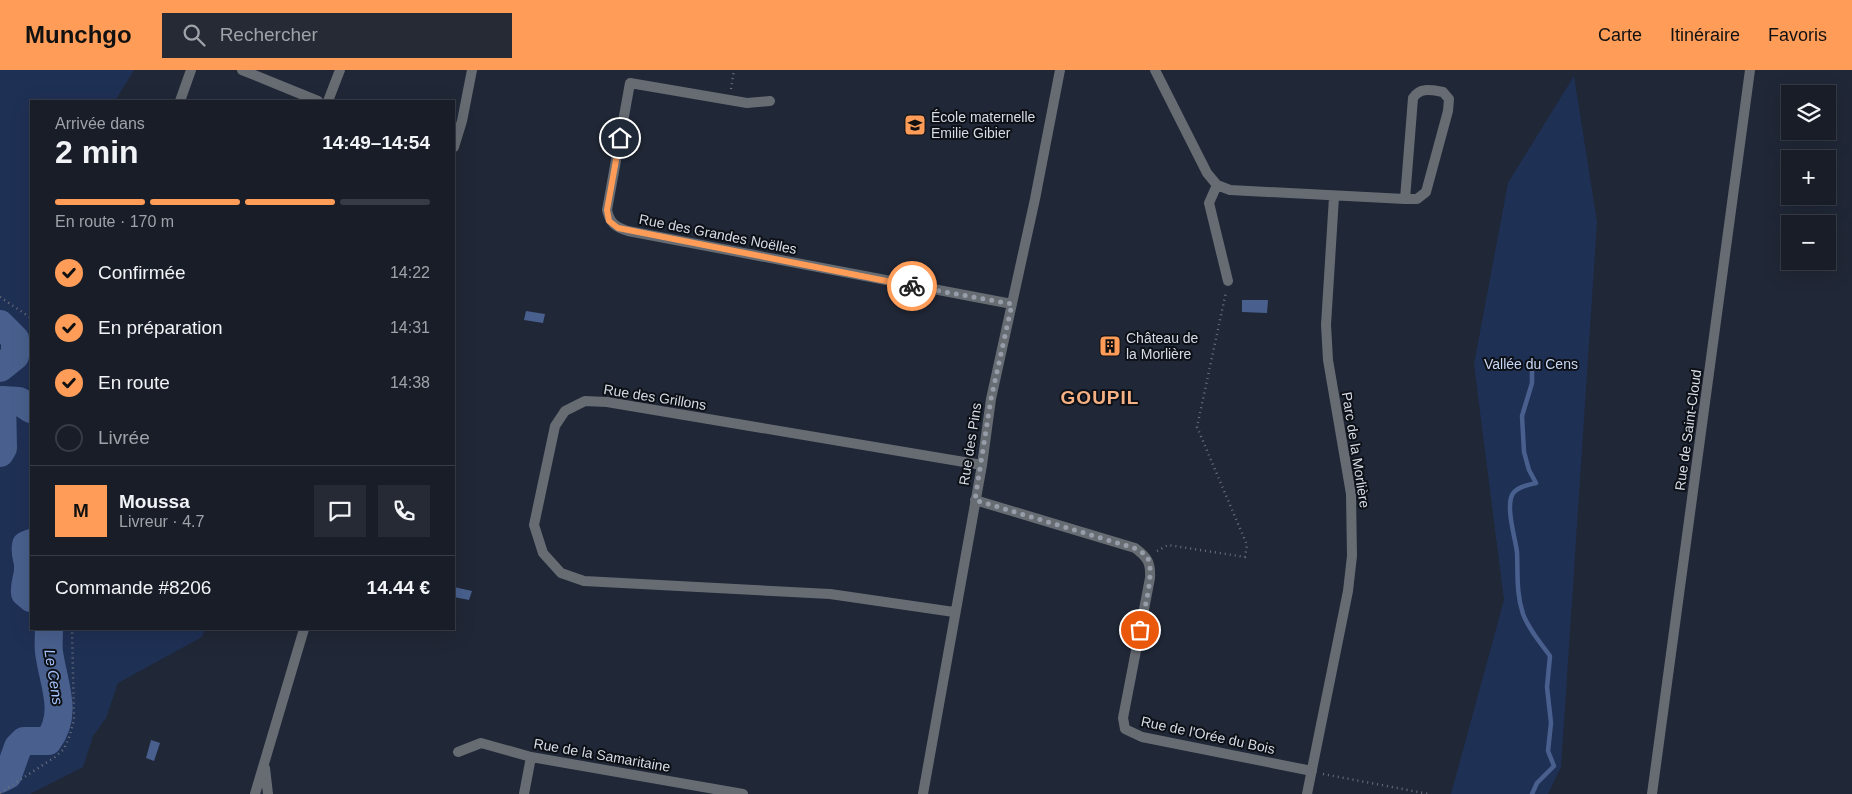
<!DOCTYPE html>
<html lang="fr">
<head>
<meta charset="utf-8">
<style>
	body { margin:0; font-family:Helvetica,sans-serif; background:#252a34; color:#f1f3f6; height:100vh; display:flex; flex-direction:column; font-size:19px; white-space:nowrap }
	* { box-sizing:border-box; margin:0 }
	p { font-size:16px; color:#9fa2a8 }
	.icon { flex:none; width:28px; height:28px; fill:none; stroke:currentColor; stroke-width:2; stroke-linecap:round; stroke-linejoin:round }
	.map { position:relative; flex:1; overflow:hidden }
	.details { position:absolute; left:30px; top:30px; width:425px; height:530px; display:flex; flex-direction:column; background:#181d28; border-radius:0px; box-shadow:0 5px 20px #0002,0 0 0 1px #363b45 }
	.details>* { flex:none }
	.controls { position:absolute; left:1781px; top:15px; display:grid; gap:10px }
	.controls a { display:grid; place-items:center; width:55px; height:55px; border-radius:0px; background:#181d28; box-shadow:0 5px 20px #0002,0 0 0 1px #363b45; font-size:25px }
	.pin { position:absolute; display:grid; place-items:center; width:42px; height:42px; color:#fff; margin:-21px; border:2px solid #fff; border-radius:50%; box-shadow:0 1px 5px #0007 }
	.courier { position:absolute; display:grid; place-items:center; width:50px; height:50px; margin:-25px; border:4px solid #fe9c58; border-radius:50%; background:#fff; color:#222; box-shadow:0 1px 6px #0007 }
	.head em { font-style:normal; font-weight:800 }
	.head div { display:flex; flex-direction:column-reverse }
	.head { display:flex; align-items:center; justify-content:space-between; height:85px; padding:0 25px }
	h1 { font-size:32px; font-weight:800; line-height:38px }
	.bar { display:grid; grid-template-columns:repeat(4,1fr); gap:8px 5px; align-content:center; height:60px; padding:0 25px }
	.bar i { height:6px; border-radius:4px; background:#363b45 }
	.bar .active { background:#fe9c58 }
	.bar p { grid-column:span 4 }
	.line { display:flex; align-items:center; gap:12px; padding:0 25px; border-top:1px solid #363b45 }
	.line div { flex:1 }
	.round { display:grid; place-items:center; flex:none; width:52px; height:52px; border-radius:0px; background:#252a34 }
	ol { padding:0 25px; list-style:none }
	li { display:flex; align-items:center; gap:15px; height:55px }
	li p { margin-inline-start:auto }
	li .icon { padding:5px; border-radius:50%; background:#fe9c58; color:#111; stroke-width:4 }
	li:last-child { color:#9fa2a8 }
	li i { width:28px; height:28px; border:2px solid #363b45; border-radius:50% }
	header { display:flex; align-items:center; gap:30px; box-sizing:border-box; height:70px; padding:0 25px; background:#fe9c58; color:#111 }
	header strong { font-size:24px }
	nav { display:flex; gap:28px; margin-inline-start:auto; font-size:18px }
	.search { width:350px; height:45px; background:#252a34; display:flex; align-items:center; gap:12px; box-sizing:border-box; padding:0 18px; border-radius:0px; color:#9fa2a8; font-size:19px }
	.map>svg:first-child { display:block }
	.green { fill:#1f3055 }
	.water { fill:#49608e }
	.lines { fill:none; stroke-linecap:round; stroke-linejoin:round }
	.stream { stroke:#49608e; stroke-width:4.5 }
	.river { stroke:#49608e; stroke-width:28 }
	.path { stroke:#6a707d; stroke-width:2.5; stroke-dasharray:1 4; stroke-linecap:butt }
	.minor { stroke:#676c73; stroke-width:10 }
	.done { stroke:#969da8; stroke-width:5; stroke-dasharray:0 9 }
	.route { stroke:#fe9c58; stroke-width:6 }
	.labels { text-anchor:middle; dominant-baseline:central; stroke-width:4; stroke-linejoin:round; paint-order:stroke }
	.poi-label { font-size:14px; fill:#d6dce5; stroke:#0d1016; text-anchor:start }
	.street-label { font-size:14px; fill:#d6dce5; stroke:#0d1016 }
	.park-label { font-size:14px; fill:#c8d7f4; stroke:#0d1016 }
	.water-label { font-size:15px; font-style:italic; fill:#a7c4fd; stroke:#0d1016 }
	.district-label { font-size:19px; font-weight:bold; letter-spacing:1px; fill:#f5b084; stroke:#0d1016 }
</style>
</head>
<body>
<header>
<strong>Munchgo</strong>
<div class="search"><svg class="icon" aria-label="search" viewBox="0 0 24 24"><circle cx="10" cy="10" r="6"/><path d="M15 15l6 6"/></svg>Rechercher</div>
<nav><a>Carte</a><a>Itinéraire</a><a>Favoris</a></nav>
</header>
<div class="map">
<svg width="1852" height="724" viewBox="0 0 1852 724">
	<rect width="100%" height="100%" fill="#202736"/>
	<path class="green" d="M0 0H134L115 31H31V559H205L202 567 118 613 106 648 93 666 83 697 30 724H0Z
		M1574 6 1597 152 1561 697 1548 724H1451L1504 530 1474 294 1508 113Z"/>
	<path class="water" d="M1242 230H1268L1267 243 1242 242Z
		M526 241 545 244 543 253 524 250Z
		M454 517 472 521 469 530 454 527Z
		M151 670 160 673 154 691 146 688Z"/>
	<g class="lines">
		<path class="stream" d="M1532 292V313L1522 346 1524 382 1529 400 1536 413C1528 415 1516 417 1512 425 1506 439 1515 467 1517 482 1518 503 1516 523 1523 544 1529 560 1540 572 1550 586L1547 617 1551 653 1548 681 1554 696 1537 713 1532 724"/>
		<path class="river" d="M0 254 15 269V286L0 298
			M0 383 3 378 2 330 19 331 31 339
			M31 473 26 475C24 484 29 491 28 499 28 507 24 514 25 523L31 528
			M0 709 8 705 18 677 24 671H48C69 643 53 613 49 582 48 574 49 566 49 559"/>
		<path class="path" d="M731 19 734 0
			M0 227 31 248
			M1157 481 1168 475 1245 487 1247 475 1197 357 1226 222
			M1323 704 1429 724
			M0 723 55 687 64 679 70 665 74 649 72 559"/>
		<path class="minor" d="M242 0 318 31
			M1155 0 1207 103 1217 115 1230 120 1405 129H1417L1426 122 1448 41 1449 29 1443 22C1431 20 1420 17 1413 28L1405 129
			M180 31 191 0
			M328 31 340 0
			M770 31 747 33 630 13 607 140C610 153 615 157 628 161L1012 234
			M454 77 462 51 472 0
			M1217 115 1209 133 1228 211
			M975 430 1135 478C1147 487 1151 492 1150 508L1123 648 1125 659 1142 667 1312 701
			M954 542 830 524 584 511 561 503 543 483 534 455 555 356 565 341 585 331 607 332 982 395
			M458 682 481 673 531 687 743 724
			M265 698 268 724
			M255 724 304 559
			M524 724 531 687
			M923 724 982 395 991 329 1035 129 1060 0
			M1307 724 1348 521 1352 486 1351 424 1328 290 1326 255 1334 127
			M1652 724 1750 0"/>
	</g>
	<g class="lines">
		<path class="done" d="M912 216 1012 234 991 329 975 430 1134 478C1138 480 1144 483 1147 487 1156 500 1143 544 1140 560"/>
		<path class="route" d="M620 68 607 140 609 151 618 158 912 216"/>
	</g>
	<defs>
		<g id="school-square" transform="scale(1.125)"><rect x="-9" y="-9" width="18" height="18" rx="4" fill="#fe9c58" stroke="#0d1016"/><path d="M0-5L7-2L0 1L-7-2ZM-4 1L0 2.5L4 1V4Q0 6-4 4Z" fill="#111"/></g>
		<g id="building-square" transform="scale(1.125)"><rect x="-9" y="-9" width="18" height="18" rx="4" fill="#fe9c58" stroke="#0d1016"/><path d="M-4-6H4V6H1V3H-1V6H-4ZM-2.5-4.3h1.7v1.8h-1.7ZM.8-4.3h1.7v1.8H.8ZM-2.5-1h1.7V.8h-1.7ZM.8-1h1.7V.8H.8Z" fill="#111"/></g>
	</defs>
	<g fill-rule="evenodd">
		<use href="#school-square" x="915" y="55"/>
		<use href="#building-square" x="1110" y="276"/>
	</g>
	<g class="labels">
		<g class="poi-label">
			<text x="931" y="47">École maternelle<tspan x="931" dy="16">Emilie Gibier</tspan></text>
			<text x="1126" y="268">Château de<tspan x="1126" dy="16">la Morlière</tspan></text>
		</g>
		<g class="street-label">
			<text transform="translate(718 164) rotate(11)">Rue des Grandes Noëlles</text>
			<text transform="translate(655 327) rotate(9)">Rue des Grillons</text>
			<text transform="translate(1688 360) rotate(-82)">Rue de Saint-Cloud</text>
			<text transform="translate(970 374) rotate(-81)">Rue des Pins</text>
			<text transform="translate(1356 380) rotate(81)">Parc de la Morlière</text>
			<text transform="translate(1208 665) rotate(12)">Rue de l'Orée du Bois</text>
			<text transform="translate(602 685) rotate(10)">Rue de la Samaritaine</text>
		</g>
		<g class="park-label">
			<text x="1531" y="294">Vallée du Cens</text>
		</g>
		<g class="water-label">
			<text transform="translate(54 607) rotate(81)">Le Cens</text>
		</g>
		<g class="district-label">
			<text x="1100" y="327">GOUPIL</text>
		</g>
	</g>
</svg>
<div class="controls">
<a><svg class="icon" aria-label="layers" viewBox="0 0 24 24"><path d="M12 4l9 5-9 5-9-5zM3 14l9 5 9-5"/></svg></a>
<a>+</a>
<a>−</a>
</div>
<div class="pin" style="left:1140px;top:560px;background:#ea580c"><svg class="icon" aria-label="bag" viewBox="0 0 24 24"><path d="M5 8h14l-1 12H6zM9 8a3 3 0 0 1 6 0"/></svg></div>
<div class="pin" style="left:620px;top:68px;background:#1f2937"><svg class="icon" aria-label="home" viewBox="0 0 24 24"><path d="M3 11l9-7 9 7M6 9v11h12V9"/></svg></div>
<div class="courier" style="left:912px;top:216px"><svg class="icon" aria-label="bike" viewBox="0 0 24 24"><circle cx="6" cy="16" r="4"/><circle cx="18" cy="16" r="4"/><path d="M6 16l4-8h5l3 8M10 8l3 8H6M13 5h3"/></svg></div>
<section class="details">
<div class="head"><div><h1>2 min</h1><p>Arrivée dans</p></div><em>14:49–14:54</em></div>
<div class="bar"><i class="active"></i><i class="active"></i><i class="active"></i><i></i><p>En route · 170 m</p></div>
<ol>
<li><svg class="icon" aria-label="check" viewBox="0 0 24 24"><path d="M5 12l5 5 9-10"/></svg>Confirmée<p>14:22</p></li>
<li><svg class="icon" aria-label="check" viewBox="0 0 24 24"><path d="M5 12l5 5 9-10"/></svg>En préparation<p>14:31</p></li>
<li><svg class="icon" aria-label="check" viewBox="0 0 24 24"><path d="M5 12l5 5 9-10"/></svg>En route<p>14:38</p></li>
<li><i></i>Livrée</li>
</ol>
<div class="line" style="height:90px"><b class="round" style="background:#fe9c58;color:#111">M</b><div><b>Moussa</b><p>Livreur · 4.7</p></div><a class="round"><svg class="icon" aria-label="chat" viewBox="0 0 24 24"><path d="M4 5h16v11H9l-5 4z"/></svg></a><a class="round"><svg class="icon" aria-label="phone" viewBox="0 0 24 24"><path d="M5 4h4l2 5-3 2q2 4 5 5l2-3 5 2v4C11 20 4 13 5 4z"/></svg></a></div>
<div class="line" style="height:65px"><div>Commande #8206</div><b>14.44 €</b></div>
</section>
</div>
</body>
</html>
